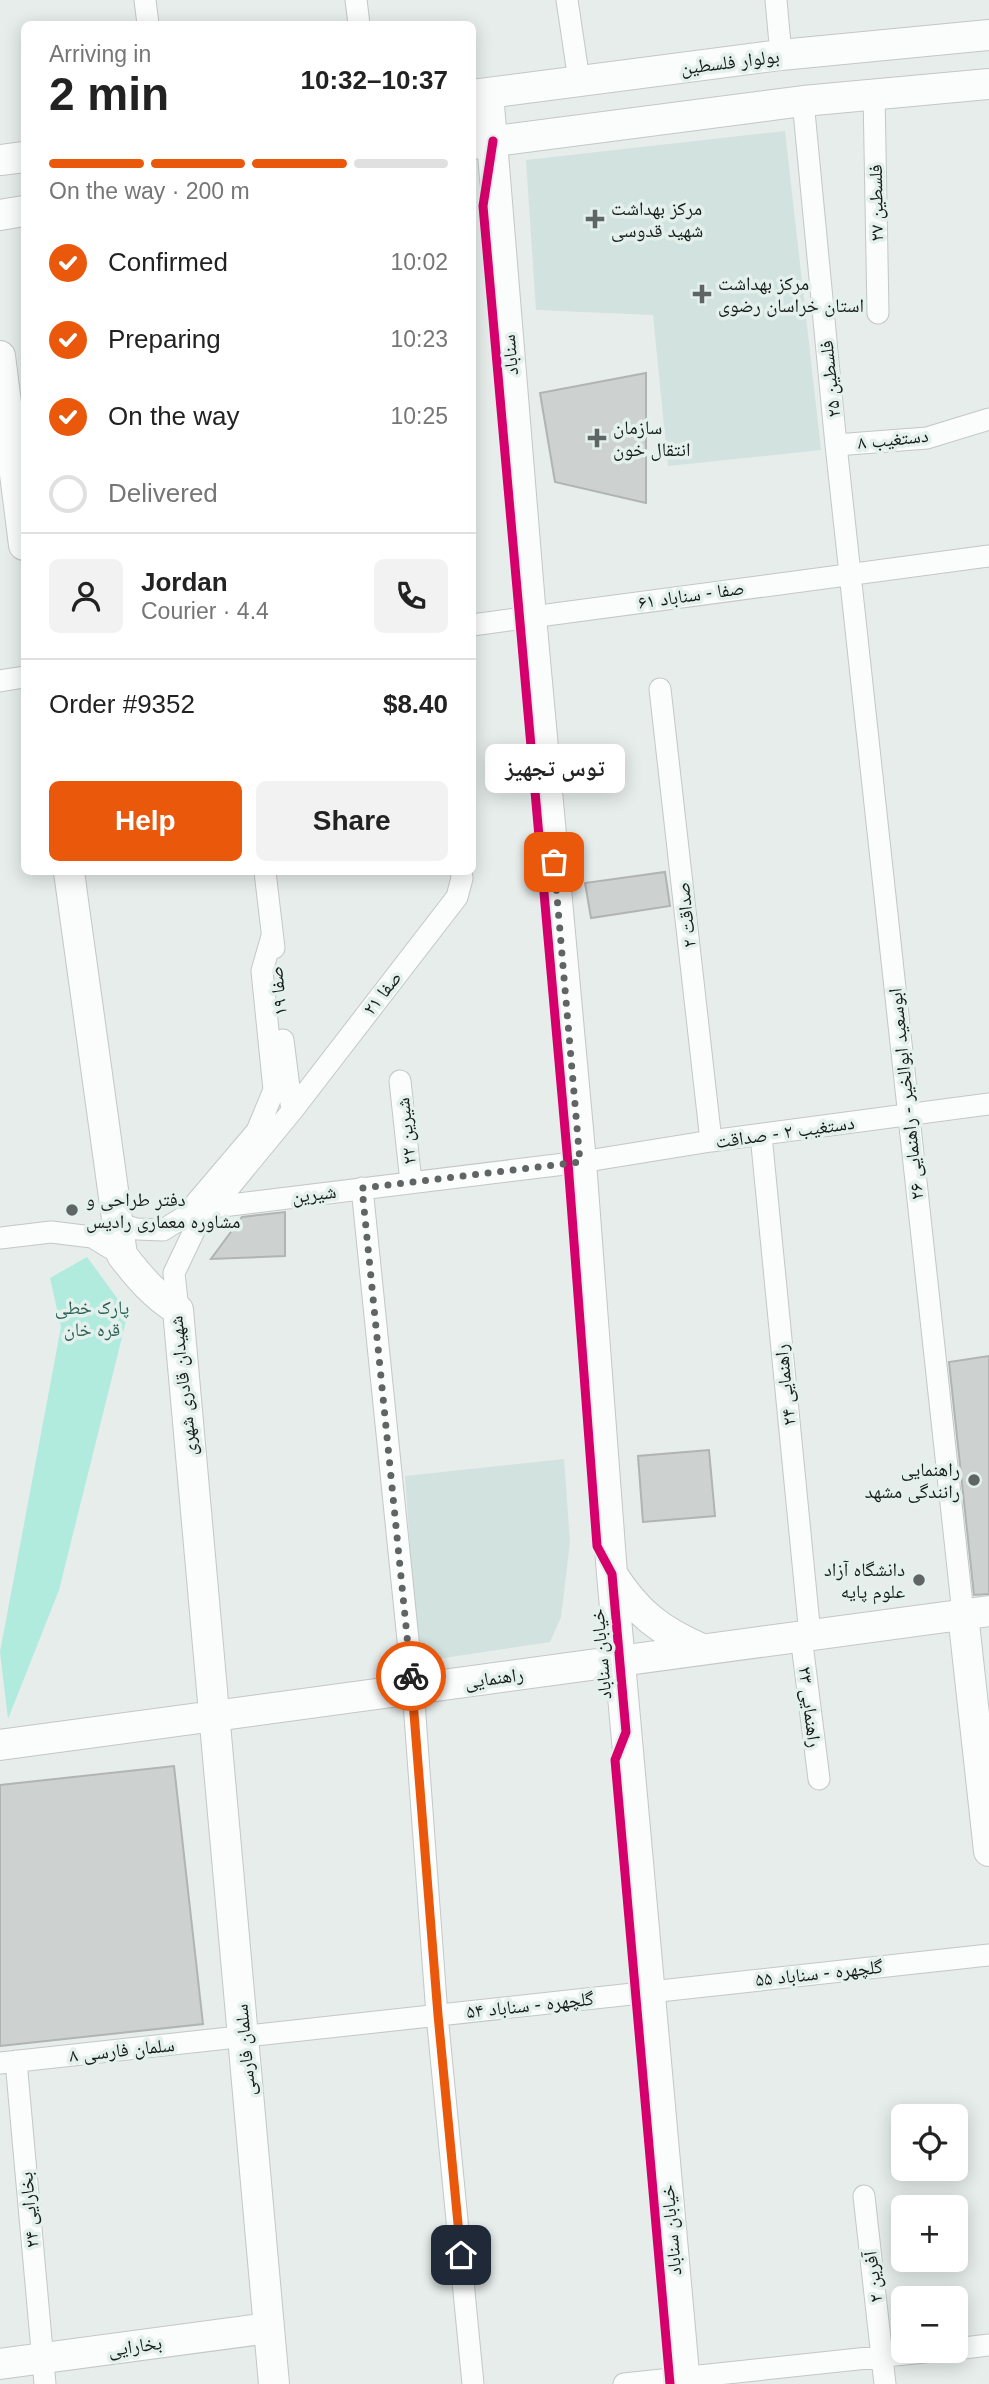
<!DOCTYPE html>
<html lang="en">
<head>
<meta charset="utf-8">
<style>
	body { margin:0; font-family:Arial,"Noto Naskh Arabic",sans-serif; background:#f2f2f2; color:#222; height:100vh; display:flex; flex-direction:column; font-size:26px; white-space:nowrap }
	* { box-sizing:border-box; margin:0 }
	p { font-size:23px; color:#767676 }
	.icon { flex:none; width:38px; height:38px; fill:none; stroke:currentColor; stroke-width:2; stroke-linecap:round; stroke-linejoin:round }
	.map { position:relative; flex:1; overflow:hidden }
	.side { position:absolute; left:21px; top:21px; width:455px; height:854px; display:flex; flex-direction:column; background:#fff; border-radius:10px; box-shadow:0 4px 18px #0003 }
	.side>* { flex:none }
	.buttons { position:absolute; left:891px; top:2104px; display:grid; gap:14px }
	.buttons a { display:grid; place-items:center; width:77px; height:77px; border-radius:10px; background:#fff; box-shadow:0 4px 18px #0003; font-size:35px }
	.pin { position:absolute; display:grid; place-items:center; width:60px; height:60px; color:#fff; margin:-30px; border-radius:14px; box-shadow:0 4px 10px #0006 }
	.courier { position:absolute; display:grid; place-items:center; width:70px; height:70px; margin:-35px; border:5px solid #ea580c; border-radius:50%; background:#fff; color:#222; box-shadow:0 2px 9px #0007 }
	.bubble { position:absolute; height:49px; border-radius:10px; background:#fff; box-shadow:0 4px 18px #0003; font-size:23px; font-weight:700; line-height:49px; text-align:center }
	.head em { font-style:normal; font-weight:700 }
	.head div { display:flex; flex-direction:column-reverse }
	.head { display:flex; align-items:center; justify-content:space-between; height:119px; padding:0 28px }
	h1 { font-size:46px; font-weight:700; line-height:52px }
	.bar { display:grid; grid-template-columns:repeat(4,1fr); gap:10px 7px; align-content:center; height:84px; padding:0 28px }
	.bar i { height:9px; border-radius:5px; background:#e0e0e0 }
	.bar .active { background:#ea580c }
	.bar p { grid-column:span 4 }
	.line { display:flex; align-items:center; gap:18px; padding:0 28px; border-top:2px solid #e0e0e0 }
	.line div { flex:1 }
	.round { display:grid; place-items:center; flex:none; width:74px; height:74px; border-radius:10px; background:#f2f2f2 }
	ol { padding:0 28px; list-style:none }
	li { display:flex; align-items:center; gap:21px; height:77px }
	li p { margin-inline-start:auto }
	li .icon { padding:7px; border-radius:50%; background:#ea580c; color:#fff; stroke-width:4 }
	li:last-child { color:#767676 }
	li i { width:38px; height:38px; border:4px solid #e0e0e0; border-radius:50% }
	.primary-button { display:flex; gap:14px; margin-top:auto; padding:14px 28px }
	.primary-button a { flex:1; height:80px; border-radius:10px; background:#ea580c; color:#fff; font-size:28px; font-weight:700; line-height:80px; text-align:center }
	.primary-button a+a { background:#f2f2f2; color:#222 }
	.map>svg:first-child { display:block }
	.built { fill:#d2e2de }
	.green { fill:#b1ebde }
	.building { fill:#cdd2d1; stroke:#b0b4b3; stroke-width:2 }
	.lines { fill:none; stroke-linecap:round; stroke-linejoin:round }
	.street-casing { stroke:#c3c8c7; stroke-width:23 }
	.secondary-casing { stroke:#c3c8c7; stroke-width:32 }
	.street { stroke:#fbfcfc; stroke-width:21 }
	.secondary { stroke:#fbfcfc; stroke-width:30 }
	.cycleway-casing { stroke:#e3f0ec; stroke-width:13 }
	.cycleway { stroke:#d6006c; stroke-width:9 }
	.done { stroke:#5f6564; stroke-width:7; stroke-dasharray:0 12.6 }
	.route { stroke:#ea580c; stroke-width:9 }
	.poi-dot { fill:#5f6564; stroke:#e3f0ec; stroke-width:2.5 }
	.labels { text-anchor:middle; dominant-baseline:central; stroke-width:7; stroke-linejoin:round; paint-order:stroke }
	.street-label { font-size:19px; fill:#171c1b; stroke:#e3f0ec }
	.poi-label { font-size:19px; fill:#171c1b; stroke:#e3f0ec; text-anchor:start }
	.park-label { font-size:19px; fill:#2b6056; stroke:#e3f0ec }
</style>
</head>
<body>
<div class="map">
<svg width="989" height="2384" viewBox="0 0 989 2384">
	<rect width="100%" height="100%" fill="#e6edeb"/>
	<path class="built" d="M785 131 821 450 668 466 653 315 536 310 526 160Z
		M564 1459 570 1542 561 1617 550 1642 418 1662 405 1476Z"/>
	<path class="green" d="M87 1257 128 1313 59 1590 8 1719 0 1652 61 1327 50 1278Z"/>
	<path class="building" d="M646 373V503L555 482 540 393Z
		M665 872 670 906 591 918 585 883Z
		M285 1212V1256L211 1259 242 1217Z
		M989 1356V1594L974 1595 949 1362Z
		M709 1450 715 1516 643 1522 638 1456Z
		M174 1766 203 2024 0 2046V1785Z"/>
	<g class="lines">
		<g class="street-casing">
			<path id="street" d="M145 0 148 24
				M356 0 359 24
				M567 0 577 67
				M776 0 781 55
				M874 93 878 313
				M803 101 836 445 963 1614
				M836 445 927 438 989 419
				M472 625 989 556
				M0 681 24 677
				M660 689 711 1141
				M265 872 274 948
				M283 1040 292 1111
				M400 1081 411 1182
				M761 1135 810 1635
				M362 1188 413 1689 437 2015 473 2384
				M214 1207 581 1162 711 1141 989 1104
				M119 1224 137 1229 163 1230 184 1217 257 1131 274 1090 262 971 272 936
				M0 1238 51 1232 92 1237 122 1255
				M178 1310 174 1273 195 1229 292 1111 457 897 462 878 461 872
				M801 1636 819 1779
				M16 2061 45 2384
				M0 2063 989 1955
				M864 2196 885 2384
				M956 2349 989 2345
				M624 2384 943 2350"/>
		</g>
		<g class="secondary-casing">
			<path id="secondary" d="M488 93 531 617 581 1162 612 1574 685 2384
				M472 95 781 55 989 35
				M473 144 803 101 989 84
				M0 160 24 157
				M0 215 24 211
				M0 356 24 545
				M69 872 122 1255C139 1277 154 1295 178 1310L274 2384
				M612 1574C637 1613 660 1631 702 1649
				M963 1614 989 1851
				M0 1745 989 1611
				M0 2364 269 2328"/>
		</g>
		<use href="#street" class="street"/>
		<use href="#secondary" class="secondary"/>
		<g class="cycleway-casing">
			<path id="cycleway" d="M493 141 483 206 568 1163 597 1546 612 1574 626 1732 615 1760 670 2384"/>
		</g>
		<use href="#cycleway" class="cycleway"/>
	</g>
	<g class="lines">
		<path class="done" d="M411 1676 362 1188 580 1162 554 862"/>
		<path class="route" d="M411 1676 438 2015 461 2255"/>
	</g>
	<g class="poi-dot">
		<path d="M591.5 208.5h7v7h7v7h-7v7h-7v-7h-7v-7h7z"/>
		<path d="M698.5 283.5h7v7h7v7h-7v7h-7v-7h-7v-7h7z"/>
		<path d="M593.5 427.5h7v7h7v7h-7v7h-7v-7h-7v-7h7z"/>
		<circle cx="72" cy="1210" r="7"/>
		<circle cx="974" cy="1480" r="7"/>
		<circle cx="919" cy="1580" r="7"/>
	</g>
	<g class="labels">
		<g class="street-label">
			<text transform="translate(730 62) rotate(-7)">بولوار فلسطین</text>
			<text transform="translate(876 203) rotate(-91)">فلسطین ۲۷</text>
			<text transform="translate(510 355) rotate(-95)">سناباد</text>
			<text transform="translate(830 379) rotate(-96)">فلسطین ۲۵</text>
			<text transform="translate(893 439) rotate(-6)">دستغیب ۸</text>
			<text transform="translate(691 595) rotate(-8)">صفا - سناباد ۶۱</text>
			<text transform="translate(686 915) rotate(-96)">صداقت ۲</text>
			<text transform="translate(278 991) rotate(-96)">صفا ۱۹</text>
			<text transform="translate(382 993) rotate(-52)">صفا ۲۱</text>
			<text transform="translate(906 1094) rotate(-96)">ابوسعید ابوالخیر - راهنمایی ۲۶</text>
			<text transform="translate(406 1131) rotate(-96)">شیرین ۲۲</text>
			<text transform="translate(785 1132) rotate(-8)">دستغیب ۲ - صداقت</text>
			<text transform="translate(314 1194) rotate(-7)">شیرین</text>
			<text transform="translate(785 1385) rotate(-96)">راهنمایی ۲۴</text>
			<text transform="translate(183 1386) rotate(-96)">شهیدان قادری شهری</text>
			<text transform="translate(601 1654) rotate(-95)">خیابان سناباد</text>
			<text transform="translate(494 1678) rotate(-8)">راهنمایی</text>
			<text transform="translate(810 1707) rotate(83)">راهنمایی ۲۳</text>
			<text transform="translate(819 1973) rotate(-6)">گلچهره - سناباد ۵۵</text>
			<text transform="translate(530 2005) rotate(-6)">گلچهره - سناباد ۵۴</text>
			<text transform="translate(122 2050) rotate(-6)">سلمان فارسی ۸</text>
			<text transform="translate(245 2050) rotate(-95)">سلمان فارسی</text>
			<text transform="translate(29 2210) rotate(-95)">بخارایی ۲۴</text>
			<text transform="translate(671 2230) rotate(-95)">خیابان سناباد</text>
			<text transform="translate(873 2277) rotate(-97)">آفرین ۲</text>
			<text transform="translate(135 2346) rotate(-8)">بخارایی</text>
		</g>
		<g class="poi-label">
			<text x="611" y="208">مرکز بهداشت<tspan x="611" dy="22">شهید قدوسی</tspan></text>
			<text x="718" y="283">مرکز بهداشت<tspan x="718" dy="22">استان خراسان رضوی</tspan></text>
			<text x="613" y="427">سازمان<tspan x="613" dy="22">انتقال خون</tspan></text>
			<text x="86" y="1199">دفتر طراحی و<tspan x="86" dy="22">مشاوره معماری رادیس</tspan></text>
			<text x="960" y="1469" text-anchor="end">راهنمایی<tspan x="960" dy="22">رانندگی مشهد</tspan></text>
			<text x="905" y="1569" text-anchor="end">دانشگاه آزاد<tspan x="905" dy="22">علوم پایه</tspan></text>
		</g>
		<g class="park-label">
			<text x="92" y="1307">پارک خطی<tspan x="92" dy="22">قره خان</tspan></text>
		</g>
	</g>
</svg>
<div class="buttons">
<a><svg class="icon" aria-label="locate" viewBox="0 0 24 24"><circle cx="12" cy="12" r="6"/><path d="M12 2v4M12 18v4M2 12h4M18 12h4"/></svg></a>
<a>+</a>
<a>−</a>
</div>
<div class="pin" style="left:554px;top:862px;background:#ea580c"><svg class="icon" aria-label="bag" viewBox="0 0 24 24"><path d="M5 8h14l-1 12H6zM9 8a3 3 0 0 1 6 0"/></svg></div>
<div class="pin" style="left:461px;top:2255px;background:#1f2937"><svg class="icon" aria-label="home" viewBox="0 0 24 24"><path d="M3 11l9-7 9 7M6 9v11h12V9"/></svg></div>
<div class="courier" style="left:411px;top:1676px"><svg class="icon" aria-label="bike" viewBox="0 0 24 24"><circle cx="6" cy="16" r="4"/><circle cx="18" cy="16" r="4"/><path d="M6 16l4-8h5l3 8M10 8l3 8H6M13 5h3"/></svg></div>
<div class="bubble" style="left:485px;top:744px;width:140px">توس تجهیز</div>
<section class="side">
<div class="head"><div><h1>2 min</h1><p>Arriving in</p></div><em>10:32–10:37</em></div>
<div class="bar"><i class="active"></i><i class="active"></i><i class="active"></i><i></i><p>On the way · 200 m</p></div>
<ol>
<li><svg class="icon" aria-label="check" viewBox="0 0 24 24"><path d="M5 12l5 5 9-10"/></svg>Confirmed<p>10:02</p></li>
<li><svg class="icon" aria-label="check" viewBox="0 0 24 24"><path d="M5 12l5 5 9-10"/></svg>Preparing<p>10:23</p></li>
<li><svg class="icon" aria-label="check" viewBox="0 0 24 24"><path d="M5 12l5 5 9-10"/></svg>On the way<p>10:25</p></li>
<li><i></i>Delivered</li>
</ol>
<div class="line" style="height:126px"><a class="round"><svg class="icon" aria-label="person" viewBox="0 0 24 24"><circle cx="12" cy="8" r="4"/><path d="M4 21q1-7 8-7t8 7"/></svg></a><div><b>Jordan</b><p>Courier · 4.4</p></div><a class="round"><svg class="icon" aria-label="phone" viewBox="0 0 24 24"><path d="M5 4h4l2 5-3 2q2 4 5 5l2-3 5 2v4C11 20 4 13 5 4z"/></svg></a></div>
<div class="line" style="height:91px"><div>Order #9352</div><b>$8.40</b></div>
<div class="primary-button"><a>Help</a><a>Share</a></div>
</section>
</div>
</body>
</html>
